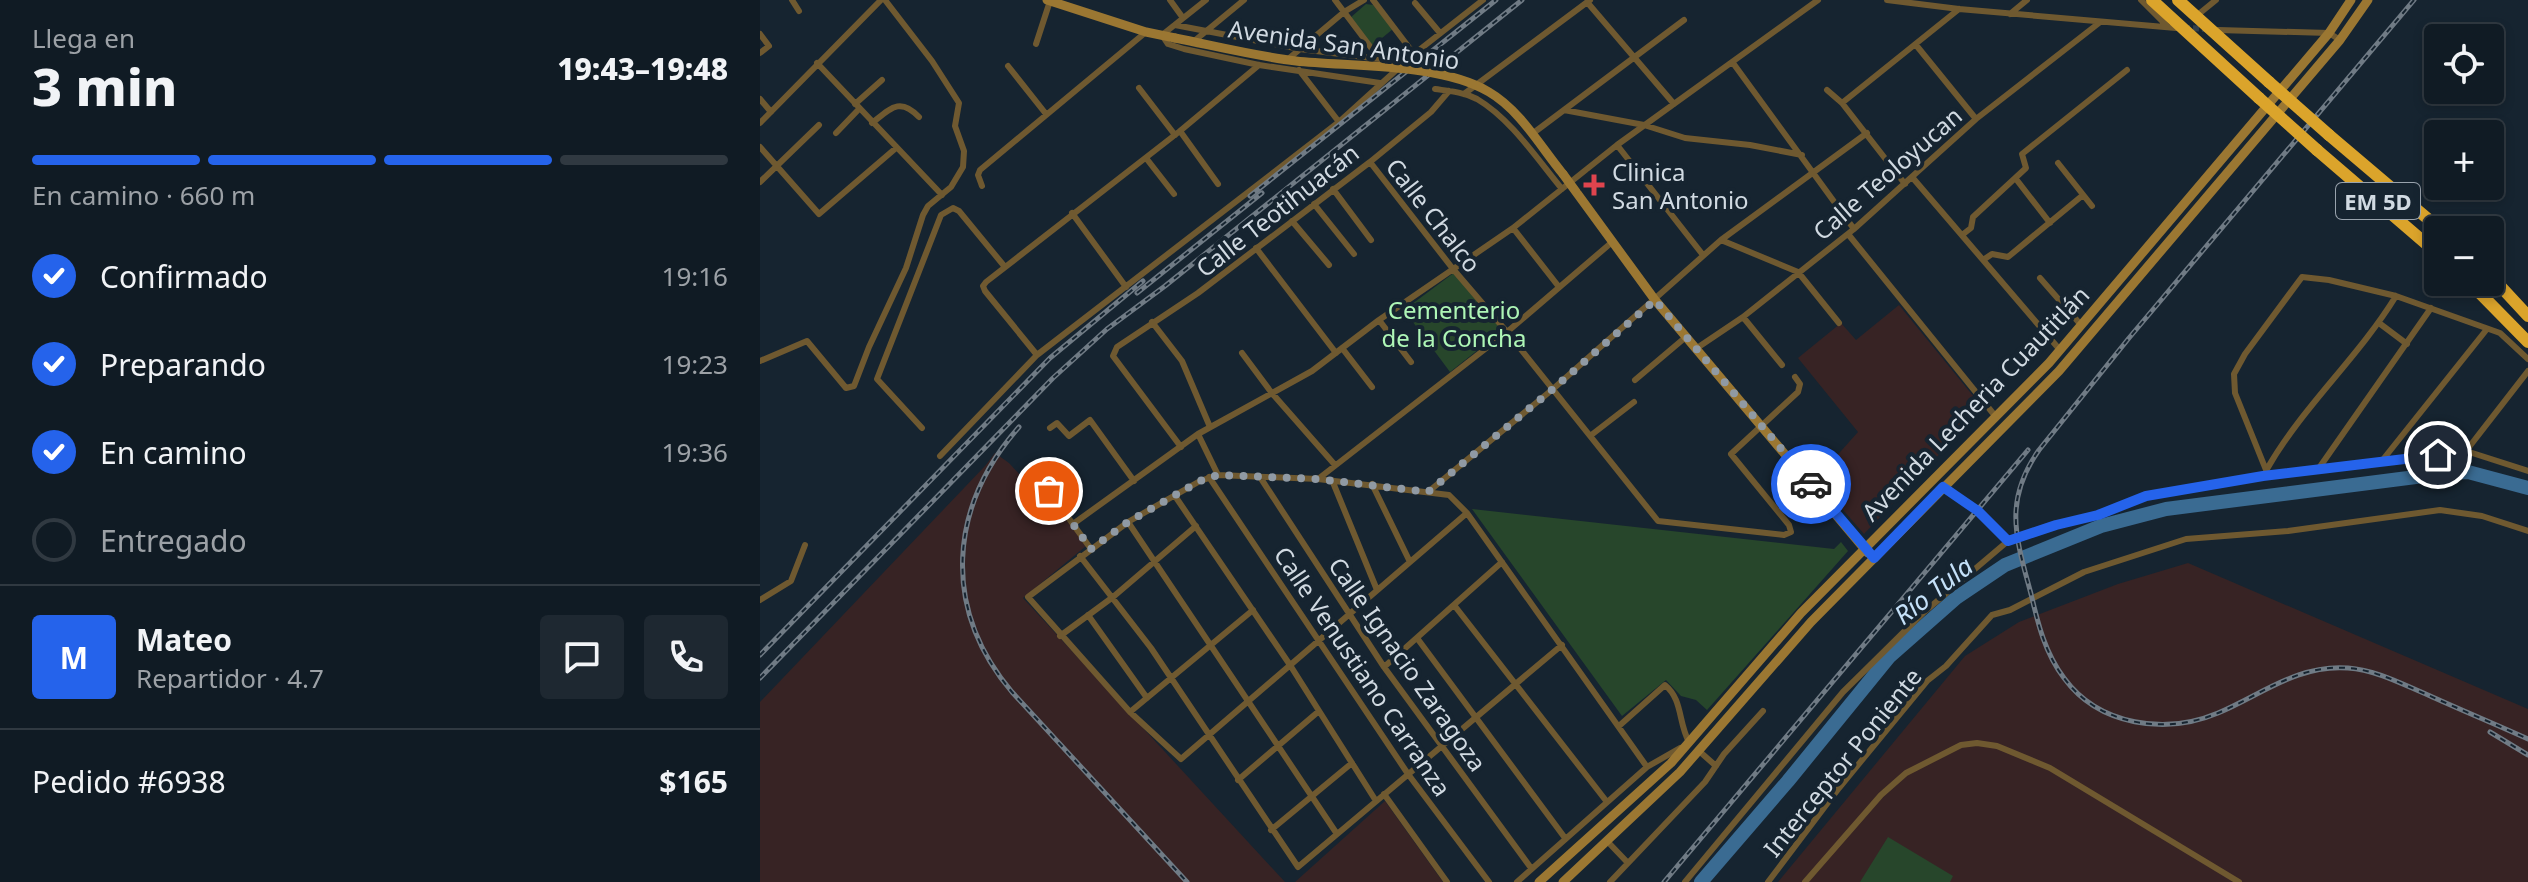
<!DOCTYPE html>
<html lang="es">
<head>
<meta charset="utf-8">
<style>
	body { margin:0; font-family:"Noto Sans",sans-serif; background:#1e2831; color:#f1f3f6; height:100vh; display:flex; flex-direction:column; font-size:30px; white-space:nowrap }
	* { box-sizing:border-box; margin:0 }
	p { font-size:26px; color:#9ca1a6 }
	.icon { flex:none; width:44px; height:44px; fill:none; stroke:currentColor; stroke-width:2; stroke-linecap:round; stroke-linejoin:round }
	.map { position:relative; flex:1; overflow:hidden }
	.details { display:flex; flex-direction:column; background:#101b24; width:760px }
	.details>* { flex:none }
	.fabs { position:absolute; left:1664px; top:24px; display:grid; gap:16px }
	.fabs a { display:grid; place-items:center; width:80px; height:80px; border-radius:8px; background:#101b24; box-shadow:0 4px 12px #0003,0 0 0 2px #303941; font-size:40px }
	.pin { position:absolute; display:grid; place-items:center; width:68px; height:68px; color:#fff; margin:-34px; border:4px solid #fff; border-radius:50%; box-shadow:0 2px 8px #0007 }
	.courier { position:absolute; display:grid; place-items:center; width:80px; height:80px; margin:-40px; border:6px solid #2563eb; border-radius:50%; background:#fff; color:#222; box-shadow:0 2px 10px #0007 }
	.head em { font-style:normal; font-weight:800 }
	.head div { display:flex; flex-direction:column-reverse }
	.head { display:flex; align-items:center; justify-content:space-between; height:136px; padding:0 32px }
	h1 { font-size:52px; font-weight:800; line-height:60px }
	.bar { display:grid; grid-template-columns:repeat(4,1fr); gap:12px 8px; align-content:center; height:96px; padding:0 32px }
	.bar i { height:10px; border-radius:6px; background:#303941 }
	.bar .active { background:#2563eb }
	.bar p { grid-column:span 4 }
	.line { display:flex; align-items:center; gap:20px; padding:0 32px; border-top:2px solid #303941 }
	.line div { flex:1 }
	.round { display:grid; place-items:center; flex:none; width:84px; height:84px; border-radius:8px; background:#1e2831 }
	ol { padding:0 32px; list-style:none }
	li { display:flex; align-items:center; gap:24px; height:88px }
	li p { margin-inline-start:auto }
	li .icon { padding:8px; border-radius:50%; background:#2563eb; color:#fff; stroke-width:4 }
	li:last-child { color:#9ca1a6 }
	li i { width:44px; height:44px; border:4px solid #303941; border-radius:50% }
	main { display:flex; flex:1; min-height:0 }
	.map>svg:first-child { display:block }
	.industrial { fill:#372324 }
	.green { fill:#27462b }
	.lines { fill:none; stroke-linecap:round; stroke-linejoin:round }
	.river { stroke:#3a6b92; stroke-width:14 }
	.street-tunnel { stroke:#323f4b; stroke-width:6; stroke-dasharray:6 3; stroke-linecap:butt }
	.street { stroke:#6f5930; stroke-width:6 }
	.secondary { stroke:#9b7732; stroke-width:9 }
	.highway { stroke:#dba42b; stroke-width:12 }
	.rail-casing { stroke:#707b85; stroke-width:5 }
	.rail { stroke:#162430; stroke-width:2; stroke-dasharray:6; stroke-linecap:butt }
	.secondary-bridge { stroke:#9b7732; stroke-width:9 }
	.highway-bridge { stroke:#dba42b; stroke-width:12 }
	.done { stroke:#909aa4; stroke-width:8; stroke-dasharray:0 14.4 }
	.route { stroke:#2563eb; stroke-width:10 }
	.health-dot { fill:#e0444e; stroke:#162430; stroke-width:3 }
	.labels { text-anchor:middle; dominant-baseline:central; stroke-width:8; stroke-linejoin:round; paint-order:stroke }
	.shield { fill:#162430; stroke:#99a3ad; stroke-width:2 }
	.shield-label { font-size:22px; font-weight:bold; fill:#d1dae2 }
	.street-label { font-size:24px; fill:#d1dae2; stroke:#162430 }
	.poi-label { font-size:24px; fill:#d1dae2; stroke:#162430; text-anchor:start }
	.park-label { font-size:24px; fill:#aef6b6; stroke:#162430 }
	.water-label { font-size:26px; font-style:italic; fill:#c5e1f9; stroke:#162430 }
</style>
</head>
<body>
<main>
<section class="details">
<div class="head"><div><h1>3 min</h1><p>Llega en</p></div><em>19:43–19:48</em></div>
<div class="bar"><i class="active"></i><i class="active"></i><i class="active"></i><i></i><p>En camino · 660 m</p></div>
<ol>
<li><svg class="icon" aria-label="check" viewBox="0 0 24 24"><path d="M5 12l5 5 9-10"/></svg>Confirmado<p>19:16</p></li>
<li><svg class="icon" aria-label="check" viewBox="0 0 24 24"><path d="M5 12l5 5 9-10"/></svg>Preparando<p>19:23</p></li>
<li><svg class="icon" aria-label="check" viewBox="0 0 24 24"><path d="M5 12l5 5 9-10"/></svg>En camino<p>19:36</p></li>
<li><i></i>Entregado</li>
</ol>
<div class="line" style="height:144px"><b class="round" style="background:#2563eb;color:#fff">M</b><div><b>Mateo</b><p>Repartidor · 4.7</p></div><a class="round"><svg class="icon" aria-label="chat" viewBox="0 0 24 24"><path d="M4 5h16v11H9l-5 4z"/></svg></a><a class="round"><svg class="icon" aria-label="phone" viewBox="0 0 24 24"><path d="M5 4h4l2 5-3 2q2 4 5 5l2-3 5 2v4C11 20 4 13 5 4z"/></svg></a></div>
<div class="line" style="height:104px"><div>Pedido #6938</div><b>$165</b></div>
</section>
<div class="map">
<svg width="1768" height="882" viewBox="0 0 1768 882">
	<rect width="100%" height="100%" fill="#162430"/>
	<path class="industrial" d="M1139 305 1223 408 1104 534 1056 479 1098 432 1038 358 1081 323 1096 340Z
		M235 453 249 463 285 502 291 499 326 546 263 598 525 882H0V702L225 466Z
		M1428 563 1768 709V882H1018L1205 656 1259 622 1358 584Z
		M625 801 683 882H535Z"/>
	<path class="green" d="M606 4 613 5 633 29 611 47 590 18Z
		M695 272 743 330 690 372 644 310Z
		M712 509 1074 549 1081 542 1088 551 947 710 936 700 921 696 906 680 862 716Z
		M1128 837 1193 876 1190 882H1100Z"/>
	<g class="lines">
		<path class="river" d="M941 882 1028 781 1129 657 1196 598 1245 565 1341 526 1406 509 1687 473 1708 472 1768 488"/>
		<path class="street-tunnel" d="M1424 28 1449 29"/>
		<path class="street" d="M32 0 39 11
			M410 0 423 18
			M446 0 402 35 408 44 424 49 499 65 620 83
			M575 0 621 61
			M613 0 654 54
			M1127 0 1199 9 1416 28
			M1381 0 1408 27
			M827 2 914 104
			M655 3 680 33
			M1440 13 1456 0
			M1250 14 1267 0
			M415 25 540 49 620 59
			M1458 30 1569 33 1580 40
			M0 34 9 46 0 53
			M433 42 484 0
			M276 44 290 1
			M1156 45 1216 119
			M527 60 584 12 604 0
			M57 63 182 195
			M973 63 1094 229
			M248 66 286 114
			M539 70 579 122
			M379 88 415 135
			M675 89C689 91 704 92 717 99 751 119 777 159 802 189
			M1067 90 1082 103 1145 184
			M704 94 830 0
			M0 99 11 112
			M1082 103 1199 9
			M95 104 122 80
			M804 110 884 125 925 138 990 145 1042 155
			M0 123 121 0
			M112 123C131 108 140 97 159 117
			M420 131 458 184
			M776 131 924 20
			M76 133 99 109
			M857 145 943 255
			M0 147 59 214 136 148
			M386 158 414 194
			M610 162 693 269 747 332 898 521 1024 535 1031 532 1029 525 971 454 1038 392 1040 384 1035 377
			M1298 163 1332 206
			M1152 177 1300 350
			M1256 179 1290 223
			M0 182 59 125
			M222 186 218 175 220 170 386 32
			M573 189 611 240
			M554 204 594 254
			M312 213 366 287
			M532 221 569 265
			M753 228 799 287
			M1088 234 1236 417
			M1202 235 1211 228 1213 217 1266 168 1262 154 1367 70
			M961 240 1038 272 1079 323
			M496 248 576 353
			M1223 260 1232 254 1248 257 1323 195
			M1280 278 1321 325
			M983 317 1022 365
			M619 320 651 362
			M392 322 422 361 450 427
			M1619 323 1647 344
			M582 348 612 387
			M937 348 983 317 1094 229 1216 119 1339 23
			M482 353 511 392 575 465
			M277 355 225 291 223 286 226 282 420 131 499 65
			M0 361 47 341 86 388 94 386 109 347 146 268 163 215 168 206 191 187 203 167 204 151 195 126 199 103 172 61 125 0
			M875 380 927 336
			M162 428 117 379 181 215 193 208 199 211 245 267
			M290 428 297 423 309 436 330 420 374 481
			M438 434 458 475
			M830 436 874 402
			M421 447 353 356 357 347 438 293 610 162 671 112 689 91
			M1706 451 1768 371
			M180 456 277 355 579 122 654 54 723 0
			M1621 462 1727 329
			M1559 468 1671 308
			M1507 469C1543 406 1598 358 1636 296
			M1506 470 1475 393 1474 374 1485 354 1542 277 1569 280 1636 296 1740 333 1768 359
			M449 477 648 774 729 882
			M500 477 624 667 771 868
			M558 479 747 332 851 243
			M572 480 617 590
			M612 484 650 562
			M1183 487 1218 511 1248 541
			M289 491 331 549
			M668 492 793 389 961 240 1107 133
			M415 496 530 665 616 801
			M707 513 421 759 370 712 268 597 368 522 440 481 458 475 558 479 689 495 707 513 887 767
			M368 522 577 834
			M313 524 438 434 552 371 619 320 753 228 857 145 1058 0
			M320 556 391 648 538 867 802 645
			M0 600 31 581 45 545
			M1151 600 1163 613
			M694 605 847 802
			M328 615 387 698
			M300 636 353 597 436 526
			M657 638 805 838
			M624 667 742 562
			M370 712 493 610
			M859 726 905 685C923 700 918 722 929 742
			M939 751 956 766
			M478 780 559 711
			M624 794 687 882
			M511 830 592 763
			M847 841 868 863
			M757 882 887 767 920 748
			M850 882 945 782 964 754 1003 711
			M925 882 1083 692 1163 613 1248 541 1296 525 1338 515 1386 496 1503 476 1706 451 1768 471
			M1008 882 1079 788 1167 681 1186 666 1232 615 1250 610 1324 572 1426 539 1528 531 1680 510 1722 516 1768 531
			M1045 882 1121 795 1146 773 1201 745 1217 743 1237 746 1290 768 1479 882"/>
		<path class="secondary" d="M287 0 386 32 415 38
			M803 174 895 300 1108 553
			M779 882 911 763 1041 613 1289 363 1569 33 1591 0
			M803 882 920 772 1051 622 1299 371 1580 40 1608 0"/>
		<path class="highway" d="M1392 0 1499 98
			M1418 0 1509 82
			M1569 135 1681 230
			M1557 150 1678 254
			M1730 275 1768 316
			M1709 282 1768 342"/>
		<g class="rail-casing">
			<path id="rail" d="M1654 0 1369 338 1279 450C1243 501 1256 538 1271 594 1278 624 1285 653 1304 678 1339 726 1406 735 1458 713 1501 695 1538 664 1588 668 1616 670 1642 684 1668 695 1701 710 1735 724 1768 739
				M490 196 736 0
				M377 293 502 193
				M259 427C188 508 182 609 252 692L427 882
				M0 655 290 358 383 281
				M0 678 293 378 347 329 405 286 762 0
				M1730 732 1768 755
				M904 882 1268 450"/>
		</g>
		<use href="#rail" class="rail"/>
		<path class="secondary-bridge" d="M415 38C455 46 495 56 536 61 592 67 681 63 729 92 760 110 780 146 803 174"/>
		<path class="highway-bridge" d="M1509 82 1569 135
			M1499 98 1557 150"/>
	</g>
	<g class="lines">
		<path class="done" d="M289 491 331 549 368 522 440 481 458 475 558 479 668 492 793 389 895 300 1051 484"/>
		<path class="route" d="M1051 484 1114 558 1183 487 1218 511 1248 541 1296 525 1338 515 1386 496 1503 476 1678 455"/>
	</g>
	<path class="health-dot" d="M830 173h8v8h8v8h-8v8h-8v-8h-8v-8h8z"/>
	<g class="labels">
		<rect class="shield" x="1576" y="183" width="84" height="36" rx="6"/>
		<g class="shield-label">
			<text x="1618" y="201">EM 5D</text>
		</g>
		<g class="street-label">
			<text transform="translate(584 44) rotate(8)">Avenida San Antonio</text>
			<text transform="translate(1127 173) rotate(-41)">Calle Teoloyucan</text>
			<text transform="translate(517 210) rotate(-38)">Calle Teotihuacán</text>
			<text transform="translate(674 215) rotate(52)">Calle Chalco</text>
			<text transform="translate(1215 403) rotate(-46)">Avenida Lecheria Cuautitlán</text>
			<text transform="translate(648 664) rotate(55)">Calle Ignacio Zaragoza</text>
			<text transform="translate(603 671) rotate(56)">Calle Venustiano Carranza</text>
			<text transform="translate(1082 762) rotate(-51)">Interceptor Poniente</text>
		</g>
		<g class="poi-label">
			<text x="852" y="171">Clinica<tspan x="852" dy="28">San Antonio</tspan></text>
		</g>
		<g class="park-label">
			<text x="694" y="309">Cementerio<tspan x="694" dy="28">de la Concha</tspan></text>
		</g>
		<g class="water-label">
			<text transform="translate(1173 590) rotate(-38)">Río Tula</text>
		</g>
	</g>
</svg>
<div class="fabs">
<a><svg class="icon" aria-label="locate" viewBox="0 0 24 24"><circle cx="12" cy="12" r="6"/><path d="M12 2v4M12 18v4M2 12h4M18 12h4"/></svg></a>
<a>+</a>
<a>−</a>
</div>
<div class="pin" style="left:289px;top:491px;background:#ea580c"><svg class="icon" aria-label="bag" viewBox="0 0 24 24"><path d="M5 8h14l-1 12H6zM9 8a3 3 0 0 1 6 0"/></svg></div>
<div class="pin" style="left:1678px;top:455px;background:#1f2937"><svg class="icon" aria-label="home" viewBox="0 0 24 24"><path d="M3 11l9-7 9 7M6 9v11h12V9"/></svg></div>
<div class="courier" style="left:1051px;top:484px"><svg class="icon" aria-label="car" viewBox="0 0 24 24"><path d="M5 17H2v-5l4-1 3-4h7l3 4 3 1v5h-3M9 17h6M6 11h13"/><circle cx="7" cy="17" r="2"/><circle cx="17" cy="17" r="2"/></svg></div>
</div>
</main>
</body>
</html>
